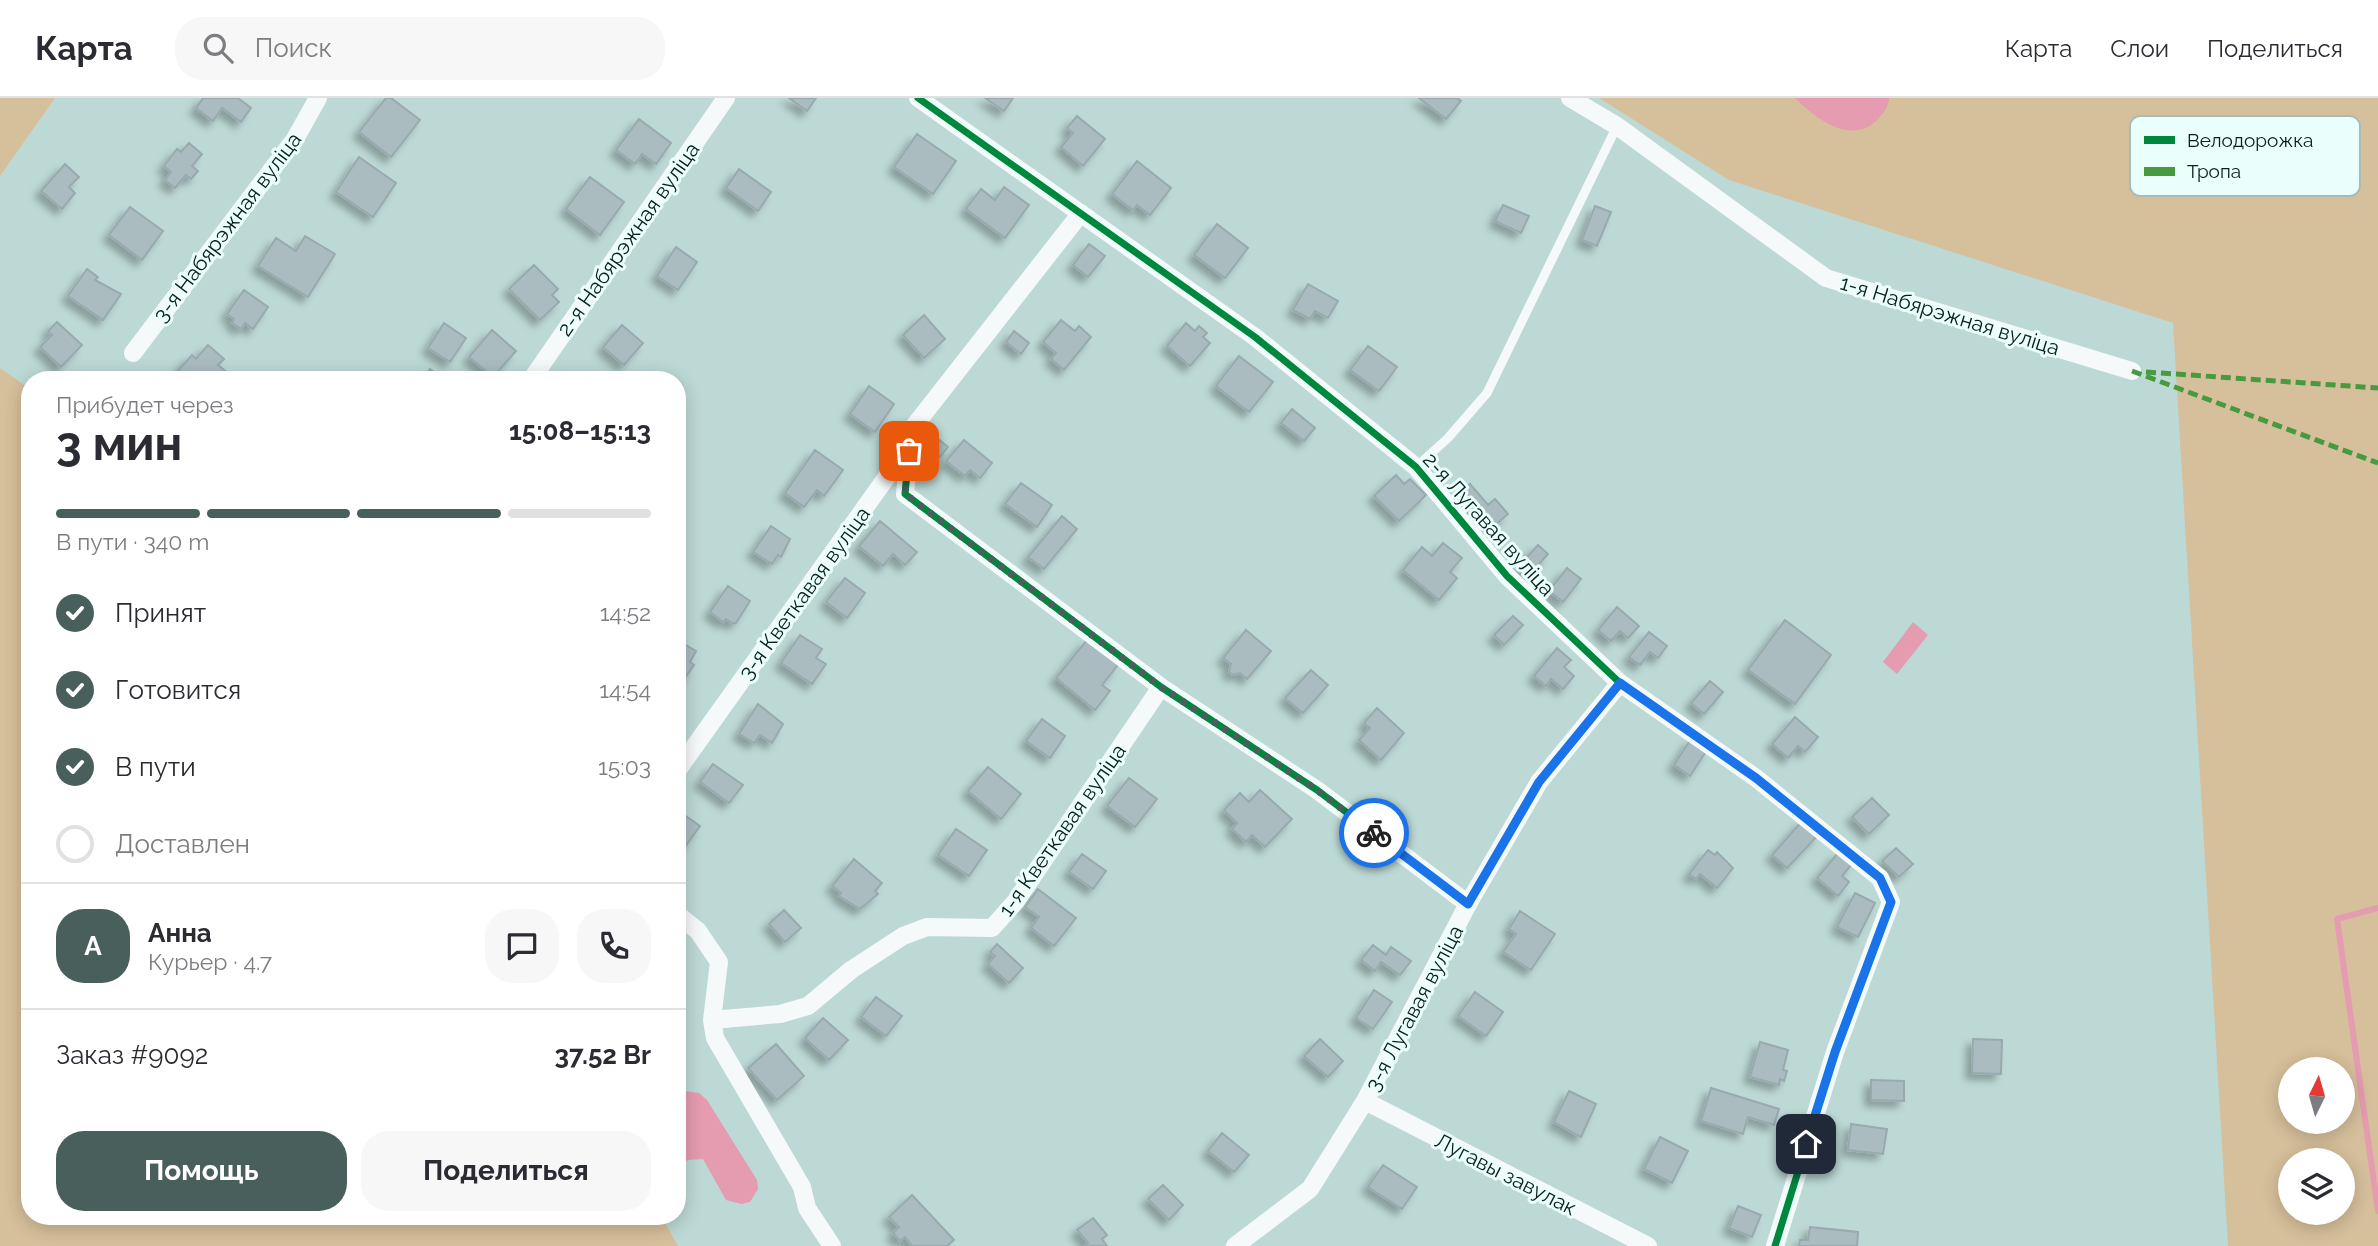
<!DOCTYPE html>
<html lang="ru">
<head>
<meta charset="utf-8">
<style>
	body { margin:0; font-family:Raleway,sans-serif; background:#f7f7f7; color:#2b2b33; height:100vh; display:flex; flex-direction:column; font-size:26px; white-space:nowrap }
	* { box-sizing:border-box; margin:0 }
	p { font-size:23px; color:#7c7c81 }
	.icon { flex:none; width:38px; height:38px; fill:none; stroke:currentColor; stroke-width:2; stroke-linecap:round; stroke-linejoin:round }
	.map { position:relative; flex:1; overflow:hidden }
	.sheet { position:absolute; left:21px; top:273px; width:665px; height:854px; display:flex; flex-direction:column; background:#fff; border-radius:28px; box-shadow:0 4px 18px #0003 }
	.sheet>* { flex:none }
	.needle { width:46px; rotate:5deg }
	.fabs { position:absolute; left:2278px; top:959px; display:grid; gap:14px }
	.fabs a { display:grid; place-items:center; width:77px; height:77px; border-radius:50%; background:#fff; box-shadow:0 4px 18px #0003; font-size:35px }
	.pin { position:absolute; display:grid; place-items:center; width:60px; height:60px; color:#fff; margin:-30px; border-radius:14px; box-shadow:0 4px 10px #0006 }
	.courier { position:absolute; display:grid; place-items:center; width:70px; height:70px; margin:-35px; border:5px solid #1a73e8; border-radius:50%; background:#fff; color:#222; box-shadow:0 2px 9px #0007 }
	.overview em { font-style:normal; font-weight:700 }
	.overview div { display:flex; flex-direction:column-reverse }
	.overview { display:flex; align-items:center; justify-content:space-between; height:119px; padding:0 35px }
	h1 { font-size:46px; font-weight:700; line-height:52px }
	.bar { display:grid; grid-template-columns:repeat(4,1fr); gap:10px 7px; align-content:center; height:84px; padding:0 35px }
	.bar i { height:9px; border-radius:5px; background:#e1e1e2 }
	.bar .on { background:#495f5c }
	.bar p { grid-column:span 4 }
	.line { display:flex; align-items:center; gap:18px; padding:0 35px; border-top:2px solid #e1e1e2 }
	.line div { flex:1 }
	.round { display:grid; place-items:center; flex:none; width:74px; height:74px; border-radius:28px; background:#f7f7f7 }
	ol { padding:0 35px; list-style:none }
	li { display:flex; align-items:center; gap:21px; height:77px }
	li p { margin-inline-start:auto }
	li .icon { padding:7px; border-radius:50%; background:#495f5c; color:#fff; stroke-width:4 }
	li:last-child { color:#7c7c81 }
	li i { width:38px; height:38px; border:4px solid #e1e1e2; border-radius:50% }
	.cta { display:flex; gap:14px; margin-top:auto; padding:14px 35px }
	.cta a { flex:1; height:80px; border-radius:28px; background:#495f5c; color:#fff; font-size:28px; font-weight:700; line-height:80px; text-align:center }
	.cta a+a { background:#f7f7f7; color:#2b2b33 }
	header { display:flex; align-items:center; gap:42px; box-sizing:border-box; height:98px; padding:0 35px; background:#fff; border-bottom:2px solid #e1e1e2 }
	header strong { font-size:33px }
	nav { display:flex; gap:38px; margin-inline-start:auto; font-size:24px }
	.search { width:490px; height:63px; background:#f7f7f7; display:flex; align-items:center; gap:18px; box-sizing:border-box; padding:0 24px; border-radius:28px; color:#7c7c81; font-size:26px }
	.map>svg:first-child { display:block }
	.green { fill:#d6bf9b; fill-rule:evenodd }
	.water { fill:#e59bb0 }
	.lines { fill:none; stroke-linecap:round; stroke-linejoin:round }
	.stream { stroke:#e59bb0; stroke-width:6 }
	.building { fill:#aabcc0; stroke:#98aaae; stroke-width:2; filter:url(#shadow) }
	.lane { stroke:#f5f9f9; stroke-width:9 }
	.street { stroke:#f5f9f9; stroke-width:18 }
	.quiet { stroke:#489a3e; stroke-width:5; stroke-dasharray:10 5; stroke-linecap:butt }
	.cycleway-casing { stroke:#eafffb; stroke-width:11 }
	.cycleway { stroke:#00873e; stroke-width:7 }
	.done { stroke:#495f5c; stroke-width:7; stroke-dasharray:0 12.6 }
	.route { stroke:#1a73e8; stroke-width:9 }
	.labels { text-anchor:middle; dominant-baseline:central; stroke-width:6; stroke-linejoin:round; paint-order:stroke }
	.street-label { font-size:21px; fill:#0a1e1b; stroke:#eafffb }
	.key { fill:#eafffb; stroke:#a7bcb8; stroke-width:2 }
	.key-label { font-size:19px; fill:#0a1e1b }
</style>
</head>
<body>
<header>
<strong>Карта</strong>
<div class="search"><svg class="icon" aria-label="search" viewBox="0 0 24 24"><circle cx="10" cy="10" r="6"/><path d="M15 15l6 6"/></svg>Поиск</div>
<nav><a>Карта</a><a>Слои</a><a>Поделиться</a></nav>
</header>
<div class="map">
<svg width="2378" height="1148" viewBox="0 0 2378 1148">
	<defs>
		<filter id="shadow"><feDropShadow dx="-6" dy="6" stdDeviation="3.5" flood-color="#0004"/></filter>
	</defs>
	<rect width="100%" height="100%" fill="#bdd9d5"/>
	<path class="green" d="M0 0H55L0 78Z
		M1599 0H2378V1148H2228L2173 225 1729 82ZM2291 971H2343V1024H2291ZM2291 1062H2343V1115H2291Z
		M0 270 30 291V1118H661L678 1148H0Z"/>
	<path class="water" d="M1795 0H1889C1889 9 1882 17 1876 23 1850 47 1815 20 1795 0Z
		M1913 524 1928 537 1897 576 1883 564Z
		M684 993 699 995 707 1002 757 1082 758 1091 750 1104 741 1106 726 1102 703 1061 688 1062 677 1070V996Z"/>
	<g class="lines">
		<path class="stream" d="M2378 810 2337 821 2378 1113"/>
	</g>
	<path class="building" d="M203 0H238L251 10 241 24 222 10 213 23 196 10Z
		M386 0H391L420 22 391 59 359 34Z
		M789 0H816L807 13Z
		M985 0H1013L1004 13Z
		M1419 0H1457L1461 3 1446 21Z
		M1077 18 1105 41 1083 68 1061 49 1073 35 1067 30Z
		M639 21 671 45 656 66 642 56 635 66 616 52Z
		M917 36 956 63 933 96 894 69Z
		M189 45 202 56 192 68 198 73 191 81 186 77 175 90 165 82 171 74 164 68 177 51 181 54Z
		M359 59 396 85 373 119 336 94Z
		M1137 63 1171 90 1150 117 1137 107 1133 112 1112 96Z
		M65 66 79 79 69 89 75 95 62 111 41 93Z
		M739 71 771 94 758 113 726 90Z
		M590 79 624 104 600 137 566 111Z
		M1004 89 1029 107 1005 140 966 111 981 91 995 102Z
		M1503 107 1529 118 1521 135 1495 123Z
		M1595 108 1611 114 1597 148 1582 142Z
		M130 109 163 133 142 162 109 137Z
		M1217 126 1248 150 1225 180 1194 157Z
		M305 138 335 156 308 199 258 168 276 140 296 153Z
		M1089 146 1105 158 1088 179 1073 167Z
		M676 149 697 164 678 192 657 178Z
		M534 167 558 191 552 197 559 204 540 222 509 191Z
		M87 171 98 179 95 182 121 196 103 222 68 198Z
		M1308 186 1338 203 1328 220 1315 213 1310 221 1293 212Z
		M244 192 268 209 253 231 245 225 241 231 232 225 234 221 227 216Z
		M924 217 945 241 924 260 903 237Z
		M1061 222 1075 233 1079 228 1091 239 1064 272 1051 261 1056 255 1043 244Z
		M57 224 82 247 61 269 40 249 52 237 48 233Z
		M444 225 466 240 450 264 428 250Z
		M1186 225 1195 233 1199 228 1207 235 1203 239 1210 245 1190 268 1167 248Z
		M622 227 643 245 624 267 603 249Z
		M492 232 516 253 493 279 469 259Z
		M1014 233 1029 245 1021 256 1006 244Z
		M208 247 224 261 218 267 229 276 224 282H181L175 276 192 257 196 261Z
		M1368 248 1397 269 1379 293 1350 272Z
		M1239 258 1273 284 1249 314 1216 288Z
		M430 271 446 282H422Z
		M869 288 894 306 875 334 850 316Z
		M1292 311 1315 330 1304 343 1281 325Z
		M933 337 948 349 940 359 924 347Z
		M964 342 992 365 980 380 970 372 965 378 946 363Z
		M815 352 843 372 824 398 817 392 804 409 785 395Z
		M1396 377 1404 386 1410 381 1426 397 1399 423 1374 398Z
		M1021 385 1052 407 1037 429 1005 406Z
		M1470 386 1488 407 1495 401 1508 416 1485 436 1454 400Z
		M1062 418 1077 431 1044 471 1028 459Z
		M880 423 917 454 905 467 893 456 883 468 859 448Z
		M771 428 790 441 781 459 778 457 772 466 753 454Z
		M1443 445 1462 460 1450 474 1457 480 1439 502 1403 472 1422 449 1432 458Z
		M1538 447 1548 456 1530 476 1520 467Z
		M1567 470 1581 481 1563 504 1549 493Z
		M845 480 865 495 847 520 826 504Z
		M728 488 750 503 736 525H732L726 521 723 524 710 514Z
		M1617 509 1639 528 1628 540 1620 533 1611 543 1598 532Z
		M1513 518 1523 527 1504 547 1494 537Z
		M1785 522 1831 557 1795 606 1748 572Z
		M1246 532 1271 553 1247 581 1240 575 1233 577 1229 574 1231 566 1223 560Z
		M1649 534 1667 548 1658 560 1650 554 1640 567 1629 559Z
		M800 537 822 551 816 560 826 566 812 586 781 565Z
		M1087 542 1118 567 1102 587 1110 593 1095 612 1056 580Z
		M679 543 696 553 690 564 694 567 683 583 677 580Z
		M1557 550 1571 562 1564 569 1574 578 1563 591 1551 581 1546 588 1534 578Z
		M1311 572 1328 587 1303 615 1285 600Z
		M1710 583 1723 594 1704 616 1691 605Z
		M758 606 783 626 772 645 760 637 754 645 739 636Z
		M1377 610 1404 635 1381 662 1359 642 1370 630 1364 625Z
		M1795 619 1818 639 1805 654 1798 648 1788 660 1772 646Z
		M1042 621 1065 638 1050 660 1026 643Z
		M1691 641 1707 652 1690 678 1674 667Z
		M713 666 743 687 729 705 700 684Z
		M988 669 1021 696 1001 721 968 693Z
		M1129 680 1157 701 1135 729 1107 708Z
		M1260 692 1292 721 1265 749 1252 737 1246 744 1232 731 1237 725 1224 712 1240 695 1249 704Z
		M1872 700 1889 717 1869 736 1852 719Z
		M680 714 700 728 682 753 677 750Z
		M1803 722 1819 736 1787 770 1772 757Z
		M956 731 987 752 969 778 938 757Z
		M1896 750 1913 766 1899 779 1882 763Z
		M1708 752 1715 757 1717 754 1733 770 1717 790 1700 776 1696 781 1689 776Z
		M1838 755 1852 766 1842 778 1849 784 1838 798 1817 780Z
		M1082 756 1106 773 1093 791 1069 774Z
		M854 761 882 785 875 793 878 796 860 811 839 798 841 795 832 788Z
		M1038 791 1076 820 1054 848 1031 830 1039 819 1025 809Z
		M1855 795 1875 805 1858 839 1837 829Z
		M784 812 801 830 785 844 769 826Z
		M1520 813 1555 836 1531 872 1503 854 1516 836 1509 831Z
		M997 846 1023 870 1009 885 988 866 995 858 990 854Z
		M1373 847 1386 857 1391 849 1411 863 1400 877 1381 864 1375 873 1361 862Z
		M1374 892 1392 904 1373 931 1356 920Z
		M1475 894 1503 914 1486 938 1458 918Z
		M876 899 902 918 886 938 861 919Z
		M823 920 848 942 829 962 805 940Z
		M1320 941 1343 963 1328 979 1304 958Z
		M1973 941 2002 942 2001 976 1972 975Z
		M1760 944 1788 952 1783 972 1787 973 1784 983 1780 981 1779 987 1750 979Z
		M776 946 804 978 777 1002 748 970Z
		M1871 982 1904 983V1003L1871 1002Z
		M1711 990 1779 1011 1774 1027 1748 1019 1743 1036 1701 1023Z
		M1569 993 1596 1006 1581 1039 1554 1024Z
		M1851 1026 1887 1031 1883 1056 1848 1052Z
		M1222 1035 1249 1057 1234 1074 1208 1053Z
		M1660 1039 1688 1053 1672 1085 1644 1071Z
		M1383 1067 1417 1089 1402 1111 1368 1089Z
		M1163 1087 1183 1107 1169 1122 1148 1101Z
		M912 1097 954 1142 947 1148H912L905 1139 900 1143 893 1135 899 1129 889 1119Z
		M1738 1108 1761 1117 1752 1139 1729 1130Z
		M1093 1120 1107 1137 1102 1141 1107 1148H1085L1088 1145 1077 1132Z
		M1810 1129 1858 1134 1857 1148H1799L1800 1142H1808Z"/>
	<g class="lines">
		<path class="lane" d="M1416 369 1448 340 1487 295 1617 28"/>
		<path class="street" d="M918 0 1255 239 1416 369 1507 478 1620 585 1756 680 1880 780 1891 804 1835 954 1775 1148
			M1570 0 1617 28 1826 180 2132 273
			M133 255 295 41 318 0
			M531 282 726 0
			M911 332 905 396 1161 589 1317 692 1468 806
			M677 673 896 366 911 332 1081 115
			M677 816 698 833 719 864 712 922 715 940 802 1089 807 1110 832 1148
			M712 922 780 916 808 908 851 872 903 838 927 829 992 830 1016 803 1161 589
			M1365 1003 1648 1148
			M1235 1148 1310 1091 1365 1003 1468 806 1539 684 1620 585"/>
		<path class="quiet" d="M2132 273 2378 365
			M2146 274 2378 290"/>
		<g class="cycleway-casing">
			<path id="cycleway" d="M918 0 1255 239 1416 369 1507 478 1620 585 1756 680 1880 780 1891 804 1835 954 1775 1148
				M911 332 905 396 1161 589 1317 692 1468 806"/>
		</g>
		<use href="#cycleway" class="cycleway"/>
	</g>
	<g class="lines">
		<path class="done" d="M909 353 905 396 1161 589 1317 692 1374 735"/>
		<path class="route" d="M1374 735 1468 806 1539 684 1620 585 1756 680 1880 780 1891 804 1835 954 1806 1046"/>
	</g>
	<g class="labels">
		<g class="street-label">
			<text transform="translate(227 129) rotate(-53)">3-я Набярэжная вуліца</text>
			<text transform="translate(628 141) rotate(-55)">2-я Набярэжная вуліца</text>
			<text transform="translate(1950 217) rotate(17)">1-я Набярэжная вуліца</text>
			<text transform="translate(1489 426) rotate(48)">2-я Лугавая вуліца</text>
			<text transform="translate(804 495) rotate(-54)">3-я Кветкавая вуліца</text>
			<text transform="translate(1062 732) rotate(-55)">1-я Кветкавая вуліца</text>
			<text transform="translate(1414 910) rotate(-62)">3-я Лугавая вуліца</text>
			<text transform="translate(1506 1076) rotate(27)">Лугавы завулак</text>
		</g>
	</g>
	<rect x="2130" y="18" width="230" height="80" rx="10" class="key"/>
	<rect x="2144" y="38" width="31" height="8" fill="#00873e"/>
	<rect x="2144" y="69" width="31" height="9" fill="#489a3e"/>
	<g class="key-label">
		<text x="2187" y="49">Велодорожка</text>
		<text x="2187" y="80">Тропа</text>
	</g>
</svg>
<div class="fabs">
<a><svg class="needle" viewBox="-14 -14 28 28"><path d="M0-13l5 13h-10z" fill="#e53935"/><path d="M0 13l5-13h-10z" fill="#7c7c81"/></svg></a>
<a><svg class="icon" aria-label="layers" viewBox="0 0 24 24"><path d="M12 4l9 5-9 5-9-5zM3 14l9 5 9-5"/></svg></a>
</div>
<div class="pin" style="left:909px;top:353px;background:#ea580c"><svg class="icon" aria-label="bag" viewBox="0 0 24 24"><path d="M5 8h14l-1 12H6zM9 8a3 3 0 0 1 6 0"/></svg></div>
<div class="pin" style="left:1806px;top:1046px;background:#1f2937"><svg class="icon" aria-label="home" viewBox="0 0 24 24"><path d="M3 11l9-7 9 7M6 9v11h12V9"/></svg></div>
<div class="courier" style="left:1374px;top:735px"><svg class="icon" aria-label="bike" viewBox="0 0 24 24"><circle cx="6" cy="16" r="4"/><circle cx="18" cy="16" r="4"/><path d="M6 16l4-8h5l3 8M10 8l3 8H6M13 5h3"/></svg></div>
<section class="sheet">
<div class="overview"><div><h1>3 мин</h1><p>Прибудет через</p></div><em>15:08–15:13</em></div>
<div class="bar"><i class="on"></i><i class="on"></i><i class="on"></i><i></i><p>В пути · 340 m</p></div>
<ol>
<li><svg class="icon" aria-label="check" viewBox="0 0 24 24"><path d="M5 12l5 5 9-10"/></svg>Принят<p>14:52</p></li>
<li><svg class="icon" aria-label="check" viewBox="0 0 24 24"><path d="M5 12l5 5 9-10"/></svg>Готовится<p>14:54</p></li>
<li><svg class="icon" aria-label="check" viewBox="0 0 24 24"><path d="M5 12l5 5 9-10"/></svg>В пути<p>15:03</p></li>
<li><i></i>Доставлен</li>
</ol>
<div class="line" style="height:126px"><b class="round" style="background:#495f5c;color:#fff">А</b><div><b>Анна</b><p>Курьер · 4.7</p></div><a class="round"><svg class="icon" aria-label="chat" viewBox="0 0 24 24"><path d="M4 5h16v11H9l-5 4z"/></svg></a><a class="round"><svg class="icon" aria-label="phone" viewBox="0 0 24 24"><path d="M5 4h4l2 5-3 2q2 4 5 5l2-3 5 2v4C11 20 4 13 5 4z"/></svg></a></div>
<div class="line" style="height:91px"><div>Заказ #9092</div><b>37.52 Br</b></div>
<div class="cta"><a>Помощь</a><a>Поделиться</a></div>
</section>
</div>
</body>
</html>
